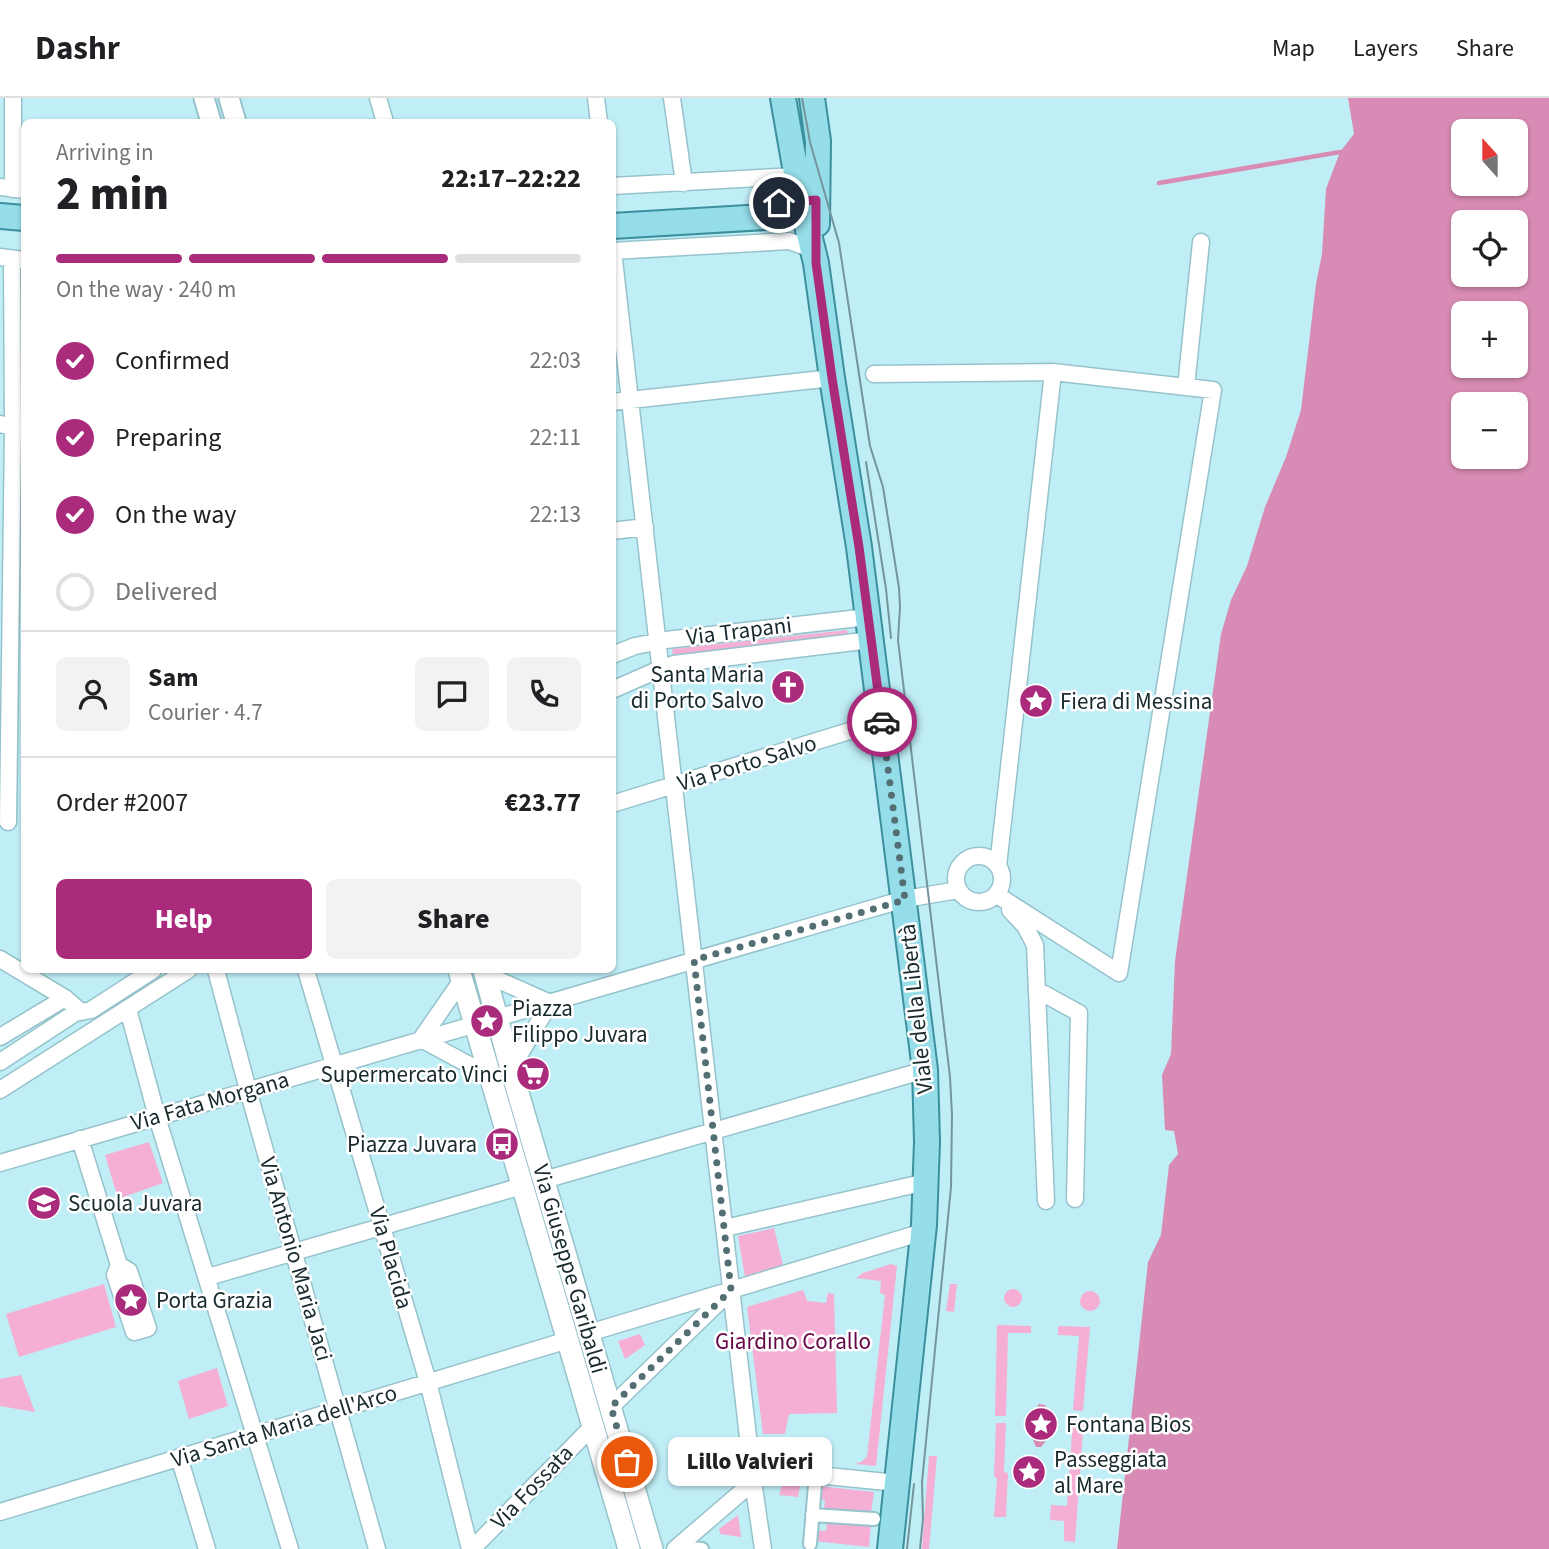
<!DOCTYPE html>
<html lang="en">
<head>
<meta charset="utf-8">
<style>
	body { margin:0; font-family:"Source Sans 3",sans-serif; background:#f2f2f2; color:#202124; height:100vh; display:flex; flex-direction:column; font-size:26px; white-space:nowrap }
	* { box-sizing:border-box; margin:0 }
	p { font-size:23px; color:#757577 }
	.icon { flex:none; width:38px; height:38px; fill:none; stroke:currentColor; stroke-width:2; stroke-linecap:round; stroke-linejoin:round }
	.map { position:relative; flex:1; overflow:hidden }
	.panel { position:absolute; left:21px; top:21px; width:595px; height:854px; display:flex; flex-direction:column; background:#fff; border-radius:10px; box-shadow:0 2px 5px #0004 }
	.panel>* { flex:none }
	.needle { width:46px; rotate:339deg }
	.controls { position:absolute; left:1451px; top:21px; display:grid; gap:14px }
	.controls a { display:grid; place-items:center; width:77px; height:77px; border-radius:10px; background:#fff; box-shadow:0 2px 5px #0004; font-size:35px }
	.pin { position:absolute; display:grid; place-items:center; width:60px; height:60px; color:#fff; margin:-30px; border:4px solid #fff; border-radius:50%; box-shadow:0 2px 7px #0007 }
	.courier { position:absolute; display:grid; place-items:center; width:70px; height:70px; margin:-35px; border:5px solid #aa2b7b; border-radius:50%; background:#fff; color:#222; box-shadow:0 2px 9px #0007 }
	.bubble { position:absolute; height:49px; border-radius:10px; background:#fff; box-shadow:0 2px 5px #0004; font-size:23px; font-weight:800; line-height:49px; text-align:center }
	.headline em { font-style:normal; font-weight:800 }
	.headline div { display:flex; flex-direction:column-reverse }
	.headline { display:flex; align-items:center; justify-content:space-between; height:119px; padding:0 35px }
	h1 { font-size:46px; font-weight:800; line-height:52px }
	.bar { display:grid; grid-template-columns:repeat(4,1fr); gap:10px 7px; align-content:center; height:84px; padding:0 35px }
	.bar i { height:9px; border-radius:5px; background:#e0e0e0 }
	.bar .active { background:#aa2b7b }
	.bar p { grid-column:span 4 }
	.line { display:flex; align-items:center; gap:18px; padding:0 35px; border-top:2px solid #e0e0e0 }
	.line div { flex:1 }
	.round { display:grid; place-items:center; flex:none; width:74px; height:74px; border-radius:10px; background:#f2f2f2 }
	ol { padding:0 35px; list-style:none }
	li { display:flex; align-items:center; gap:21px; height:77px }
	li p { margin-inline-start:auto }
	li .icon { padding:7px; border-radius:50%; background:#aa2b7b; color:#fff; stroke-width:4 }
	li:last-child { color:#757577 }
	li i { width:38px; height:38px; border:4px solid #e0e0e0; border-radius:50% }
	.action { display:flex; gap:14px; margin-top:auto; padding:14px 35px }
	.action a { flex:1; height:80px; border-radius:10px; background:#aa2b7b; color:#fff; font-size:28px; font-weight:800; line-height:80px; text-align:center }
	.action a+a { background:#f2f2f2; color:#202124 }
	header { display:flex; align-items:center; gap:42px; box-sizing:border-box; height:98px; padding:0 35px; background:#fff; border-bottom:2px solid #e0e0e0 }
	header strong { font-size:33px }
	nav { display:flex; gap:38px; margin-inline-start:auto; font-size:24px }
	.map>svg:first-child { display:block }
	.green { fill:#f5afd4 }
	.water { fill:#d88bb4; fill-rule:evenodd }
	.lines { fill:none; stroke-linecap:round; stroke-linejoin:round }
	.stream { stroke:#d88bb4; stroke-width:4.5 }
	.pedestrian-casing { stroke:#96c3cb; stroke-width:16 }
	.minor-casing { stroke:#96c3cb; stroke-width:19 }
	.tertiary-casing { stroke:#96c3cb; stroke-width:23 }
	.secondary-casing { stroke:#96c3cb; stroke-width:24 }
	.primary-casing { stroke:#3c909e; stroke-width:28 }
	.pedestrian { stroke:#fff; stroke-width:12 }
	.minor { stroke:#fff; stroke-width:16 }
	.tertiary { stroke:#fff; stroke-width:19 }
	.secondary { stroke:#fff; stroke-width:21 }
	.primary { stroke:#95dde9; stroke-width:24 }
	.tram { stroke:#74959c; stroke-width:2 }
	.done { stroke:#536f74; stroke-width:7; stroke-dasharray:0 12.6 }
	.route { stroke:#aa2b7b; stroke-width:9 }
	.labels { text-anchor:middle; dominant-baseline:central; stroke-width:5; stroke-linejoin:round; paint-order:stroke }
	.street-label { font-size:23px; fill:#182a2e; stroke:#fff }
	.poi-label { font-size:23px; fill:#182a2e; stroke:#fff; text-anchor:start }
	.park-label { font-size:23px; fill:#640545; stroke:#fff }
</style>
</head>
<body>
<header>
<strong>Dashr</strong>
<nav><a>Map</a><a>Layers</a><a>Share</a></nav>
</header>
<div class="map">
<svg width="1549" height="1451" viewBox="0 0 1549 1451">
	<rect width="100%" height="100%" fill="#c0eef7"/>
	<path class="green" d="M847 532 848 537 673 557 672 551Z
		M149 1044 163 1085 118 1101 105 1057Z
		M774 1130 783 1167 745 1179 738 1138Z
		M891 1166 897 1168 876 1368 855 1366 861 1364 867 1359 885 1197 880 1195 881 1183 856 1180 863 1175Z
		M104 1186 116 1229 19 1259 6 1216Z
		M950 1186H957L954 1214 946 1213Z
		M1004 1200a9 9 0 1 1 18 0a9 9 0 1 1-18 0Z
		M803 1192 807 1203 826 1205 828 1195 834 1196 837 1315 789 1316 785 1336H763L747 1209Z
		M1080 1203a10 10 0 1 1 20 0a10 10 0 1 1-20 0Z
		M997 1227 1031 1228V1235H1008L1006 1318H995Z
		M1058 1228 1090 1229 1083 1313 1073 1312 1079 1238 1058 1237Z
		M640 1236 645 1247 625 1261 618 1243Z
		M217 1270 228 1308 189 1321 178 1283Z
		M21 1277 35 1314 0 1308V1281Z
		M1073 1320H1084L1075 1444 1064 1443V1423L1050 1422 1051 1407 1067 1408Z
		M996 1325H1006L1004 1374 1008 1375 1006 1419H994L997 1380 994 1379Z
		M929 1358H937L929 1451H922Z
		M783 1385 800 1387 798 1399 779 1397Z
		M819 1388 874 1394 871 1415 824 1411 825 1402 817 1401Z
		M738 1417 741 1439 720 1436 719 1431Z
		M844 1421 871 1424 869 1449 814 1443 815 1432 826 1433 827 1425 843 1427Z"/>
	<path class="water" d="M1348 0H1549V1451H1117L1148 1164 1161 1137 1169 1067 1178 1056 1174 1033 1165 1032 1162 977 1171 956 1175 863 1221 536 1231 502 1247 468 1265 409 1286 359 1301 312 1316 186 1322 156 1326 91 1340 54 1354 36ZM1463 33H1516V86H1463ZM1463 124H1516V177H1463ZM1463 215H1516V268H1463ZM1463 306H1516V359H1463Z
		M1039 1306 1045 1307C1054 1321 1052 1336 1041 1349H1036C1029 1333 1028 1320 1039 1306Z"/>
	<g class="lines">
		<path class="stream" d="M1159 85 1340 54"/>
		<g class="pedestrian-casing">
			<path id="pedestrian" d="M812 1417 874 1421
				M810 1446 815 1387
				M678 1449 702 1451"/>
		</g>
		<g class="minor-casing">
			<path id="minor" d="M378 0 385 24
				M596 0 599 24
				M672 0 684 85
				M612 88 796 78
				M0 89 24 92
				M13 91V0
				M612 153 789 143 812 151
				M613 153C660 563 706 973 753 1383L763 1451
				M0 159 24 162
				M874 276 1053 274 1213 292 1119 875 997 797
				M1186 289 1201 144
				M612 304 832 280
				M0 326 24 332
				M612 433 645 429
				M612 557 635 548 666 542 868 519
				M612 592 660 571 674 566 871 542
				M612 706 882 623
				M8 724 13 330 12 161
				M956 781a23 23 0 1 1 46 0a23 23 0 1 1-46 0Z
				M998 768 1053 274
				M1010 812 1025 828 1035 847 1046 1103
				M0 861 65 900 81 914
				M216 872 248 992 377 1451
				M306 872 428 1284 470 1451
				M485 876 550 905
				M1037 892 1079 915 1075 1101
				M128 911 157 1019 290 1451
				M0 939 65 900
				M421 941 488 977
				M421 941 462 882
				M0 964 75 915 91 912 153 872
				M511 971 550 905
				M0 992 188 872
				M80 1041 119 1167 129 1173 148 1230 134 1234 115 1177 119 1167
				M0 1065 860 814 905 801 958 792
				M544 1082 925 972
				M725 1130 926 1084
				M208 1179 522 1088
				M589 1235 923 1134
				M611 1309 727 1196
				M179 1359 207 1451
				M0 1414 568 1242
				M472 1451 593 1328
				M675 1451 767 1372 897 1385"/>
		</g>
		<g class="tertiary-casing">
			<path id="tertiary" d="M204 0 211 24
				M229 0 236 24"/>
		</g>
		<g class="secondary-casing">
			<path id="secondary" d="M459 872C515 1065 572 1258 629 1451
				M484 872 511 971 652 1451"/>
		</g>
		<g class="primary-casing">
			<path id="primary" d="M783 0 801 103 816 165 832 280 859 449 925 972 927 1044 924 1127 890 1451
				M812 0 818 43 817 126
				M0 118 24 120
				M612 128 817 116"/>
		</g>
		<use href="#pedestrian" class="pedestrian"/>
		<use href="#minor" class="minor"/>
		<use href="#tertiary" class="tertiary"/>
		<use href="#secondary" class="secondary"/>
		<use href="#primary" class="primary"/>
		<path class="tram" d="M802 0 810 44 839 145 870 348 883 389 899 490 900 509 898 542 950 979 952 1017 951 1089 922 1384 923 1421 920 1451
			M866 364 886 491 891 540
			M907 1451 914 1386"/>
	</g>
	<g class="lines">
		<path class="done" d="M627 1364 611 1309 731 1192 694 862 905 802 882 624"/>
		<path class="route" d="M779 105 816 102V165L832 280 859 449 882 624"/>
	</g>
	<defs>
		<g id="church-disc" transform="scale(1.75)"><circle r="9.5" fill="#aa2b7b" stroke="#fff"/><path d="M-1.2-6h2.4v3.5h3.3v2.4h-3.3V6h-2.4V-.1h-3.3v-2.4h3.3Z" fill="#fff"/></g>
		<g id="sight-disc" transform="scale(1.75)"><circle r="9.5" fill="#aa2b7b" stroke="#fff"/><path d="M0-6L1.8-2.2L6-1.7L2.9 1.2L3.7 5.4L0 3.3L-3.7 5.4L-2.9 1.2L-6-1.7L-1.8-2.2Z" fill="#fff"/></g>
		<g id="supermarket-disc" transform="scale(1.75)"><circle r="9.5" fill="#aa2b7b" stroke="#fff"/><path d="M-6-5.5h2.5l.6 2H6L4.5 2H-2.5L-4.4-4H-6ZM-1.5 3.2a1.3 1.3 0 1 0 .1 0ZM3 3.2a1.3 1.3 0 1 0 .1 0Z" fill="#fff"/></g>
		<g id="bus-disc" transform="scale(1.75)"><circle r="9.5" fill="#aa2b7b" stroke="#fff"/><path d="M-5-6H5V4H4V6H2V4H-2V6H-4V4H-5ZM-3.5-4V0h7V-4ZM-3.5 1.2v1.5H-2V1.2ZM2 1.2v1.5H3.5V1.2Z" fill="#fff"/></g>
		<g id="school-disc" transform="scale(1.75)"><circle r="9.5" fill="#aa2b7b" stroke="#fff"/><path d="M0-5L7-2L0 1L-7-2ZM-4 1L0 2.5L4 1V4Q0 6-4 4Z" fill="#fff"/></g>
	</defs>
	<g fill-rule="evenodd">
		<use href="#church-disc" x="788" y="589"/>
		<use href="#sight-disc" x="1036" y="603"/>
		<use href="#sight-disc" x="487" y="923"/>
		<use href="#supermarket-disc" x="533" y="976"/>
		<use href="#bus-disc" x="502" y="1046"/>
		<use href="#school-disc" x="44" y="1105"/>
		<use href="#sight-disc" x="131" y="1202"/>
		<use href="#sight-disc" x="1041" y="1326"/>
		<use href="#sight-disc" x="1029" y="1374"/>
	</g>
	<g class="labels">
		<g class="street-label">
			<text transform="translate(739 533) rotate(-7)">Via Trapani</text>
			<text transform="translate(747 665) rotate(-17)">Via Porto Salvo</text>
			<text transform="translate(916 911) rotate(-96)">Viale della Libertà</text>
			<text transform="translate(210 1003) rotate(-16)">Via Fata Morgana</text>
			<text transform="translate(391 1160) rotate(74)">Via Placida</text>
			<text transform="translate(296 1161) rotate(74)">Via Antonio Maria Jaci</text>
			<text transform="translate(570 1171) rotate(74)">Via Giuseppe Garibaldi</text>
			<text transform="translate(284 1328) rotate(-17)">Via Santa Maria dell'Arco</text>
			<text transform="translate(532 1389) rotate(-46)">Via Fossata</text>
		</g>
		<g class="poi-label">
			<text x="764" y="576" text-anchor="end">Santa Maria<tspan x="764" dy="26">di Porto Salvo</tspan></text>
			<text x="1060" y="603">Fiera di Messina</text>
			<text x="512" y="910">Piazza<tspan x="512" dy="26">Filippo Juvara</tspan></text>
			<text x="508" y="976" text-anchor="end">Supermercato Vinci</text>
			<text x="477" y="1046" text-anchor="end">Piazza Juvara</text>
			<text x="68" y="1105">Scuola Juvara</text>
			<text x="156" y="1202">Porta Grazia</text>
			<text x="1066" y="1326">Fontana Bios</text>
			<text x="1054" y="1361">Passeggiata<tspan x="1054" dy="26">al Mare</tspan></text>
		</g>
		<g class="park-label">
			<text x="793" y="1243">Giardino Corallo</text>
		</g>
	</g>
</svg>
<div class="controls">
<a><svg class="needle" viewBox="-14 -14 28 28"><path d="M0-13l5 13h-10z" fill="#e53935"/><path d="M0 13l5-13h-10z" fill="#757577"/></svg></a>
<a><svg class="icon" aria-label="locate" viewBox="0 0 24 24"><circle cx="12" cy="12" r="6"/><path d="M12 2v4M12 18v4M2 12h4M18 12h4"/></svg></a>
<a>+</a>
<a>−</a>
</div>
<div class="pin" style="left:627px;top:1364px;background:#ea580c"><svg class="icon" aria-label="bag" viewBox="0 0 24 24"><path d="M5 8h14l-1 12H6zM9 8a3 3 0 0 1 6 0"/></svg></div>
<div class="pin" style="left:779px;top:105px;background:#1f2937"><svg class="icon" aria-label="home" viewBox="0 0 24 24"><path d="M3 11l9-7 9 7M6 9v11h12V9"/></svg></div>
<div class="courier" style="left:882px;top:624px"><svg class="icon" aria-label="car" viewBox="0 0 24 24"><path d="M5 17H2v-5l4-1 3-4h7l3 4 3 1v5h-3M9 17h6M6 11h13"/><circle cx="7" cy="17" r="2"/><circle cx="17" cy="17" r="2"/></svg></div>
<div class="bubble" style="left:668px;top:1339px;width:164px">Lillo Valvieri</div>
<section class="panel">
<div class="headline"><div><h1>2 min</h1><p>Arriving in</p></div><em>22:17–22:22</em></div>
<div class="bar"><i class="active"></i><i class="active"></i><i class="active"></i><i></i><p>On the way · 240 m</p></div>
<ol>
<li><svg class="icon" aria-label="check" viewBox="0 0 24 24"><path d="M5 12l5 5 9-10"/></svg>Confirmed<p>22:03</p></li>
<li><svg class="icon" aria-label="check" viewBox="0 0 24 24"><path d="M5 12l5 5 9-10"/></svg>Preparing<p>22:11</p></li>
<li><svg class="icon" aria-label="check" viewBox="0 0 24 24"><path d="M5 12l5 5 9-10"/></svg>On the way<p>22:13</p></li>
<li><i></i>Delivered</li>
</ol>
<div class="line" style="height:126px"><a class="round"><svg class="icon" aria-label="person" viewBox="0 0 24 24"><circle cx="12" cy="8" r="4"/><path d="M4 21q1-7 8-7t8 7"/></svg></a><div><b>Sam</b><p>Courier · 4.7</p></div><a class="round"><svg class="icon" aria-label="chat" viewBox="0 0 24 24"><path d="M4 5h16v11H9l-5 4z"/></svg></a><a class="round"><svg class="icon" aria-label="phone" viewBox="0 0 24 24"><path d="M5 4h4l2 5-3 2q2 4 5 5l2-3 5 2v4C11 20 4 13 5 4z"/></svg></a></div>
<div class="line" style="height:91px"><div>Order #2007</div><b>€23.77</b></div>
<div class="action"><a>Help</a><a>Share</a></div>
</section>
</div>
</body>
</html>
